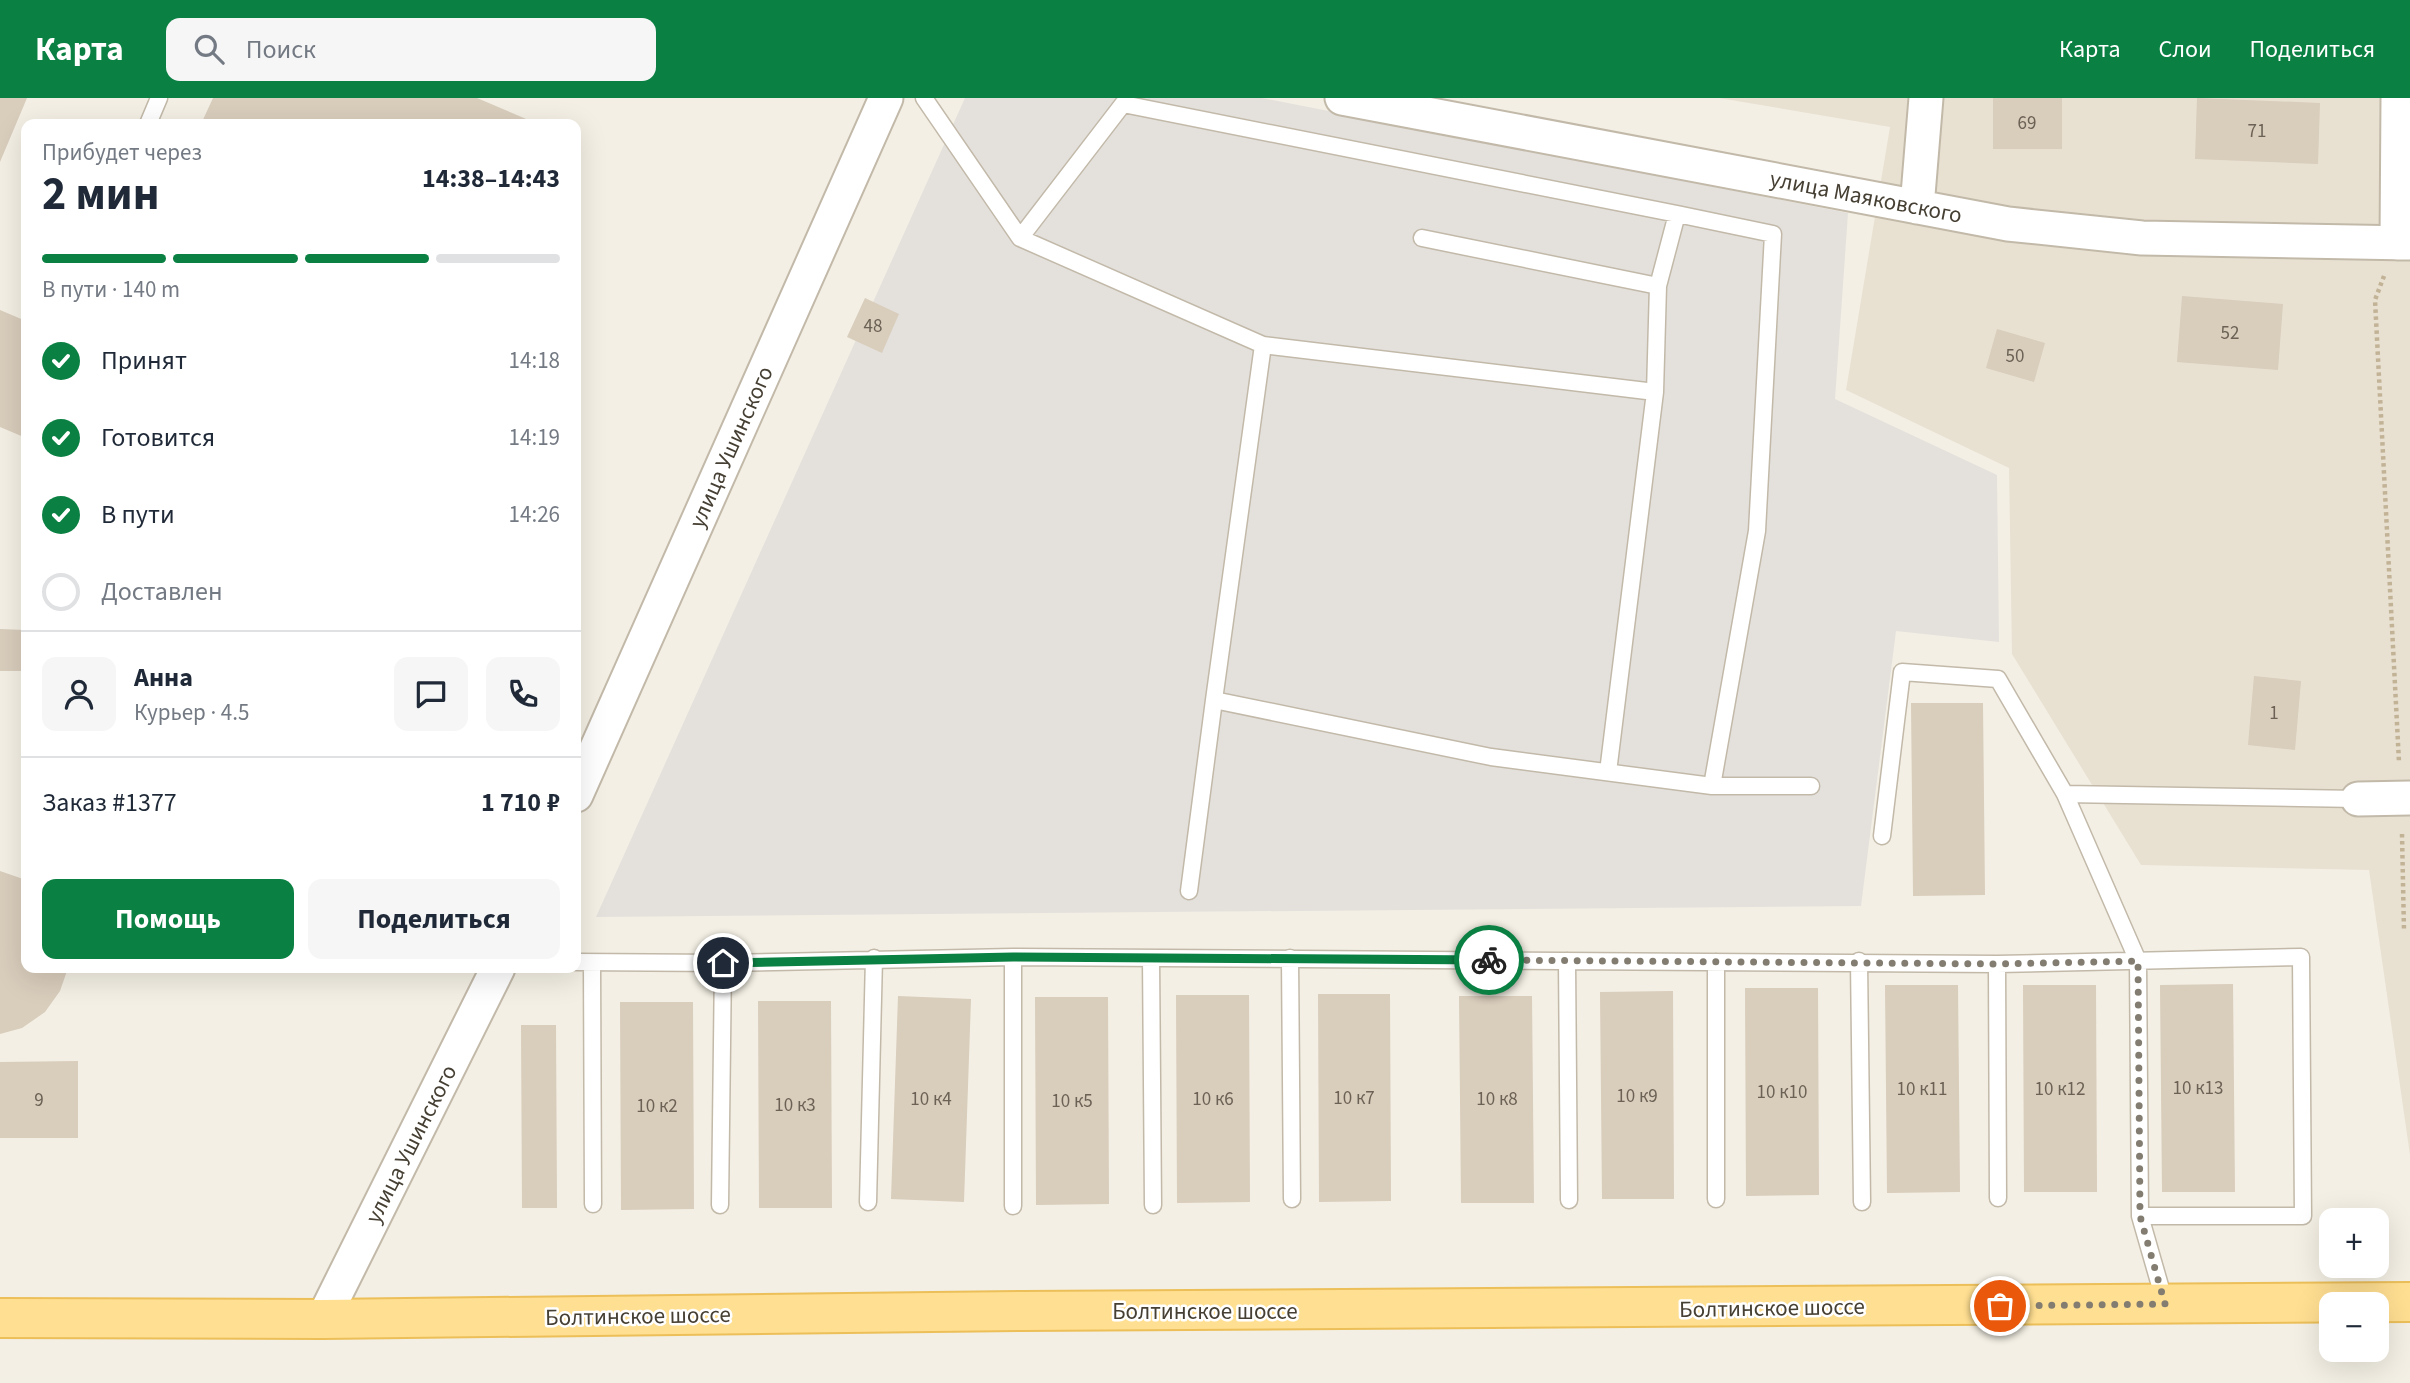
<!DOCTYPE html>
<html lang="ru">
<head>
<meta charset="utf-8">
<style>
	body { margin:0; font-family:"Source Sans 3",sans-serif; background:#f6f6f7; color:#1f2937; height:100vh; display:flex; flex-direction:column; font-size:26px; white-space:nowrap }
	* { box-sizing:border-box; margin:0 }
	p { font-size:23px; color:#747a83 }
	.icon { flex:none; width:38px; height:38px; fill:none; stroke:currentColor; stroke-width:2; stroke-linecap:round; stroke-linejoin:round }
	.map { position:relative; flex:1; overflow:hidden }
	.panel { position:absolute; left:21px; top:21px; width:560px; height:854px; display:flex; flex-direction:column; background:#fff; border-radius:14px; box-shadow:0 7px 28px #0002 }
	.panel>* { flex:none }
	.buttons { position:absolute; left:2319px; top:1110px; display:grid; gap:14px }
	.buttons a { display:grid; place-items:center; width:70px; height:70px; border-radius:14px; background:#fff; box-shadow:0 7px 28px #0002; font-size:35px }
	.pin { position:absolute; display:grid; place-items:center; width:60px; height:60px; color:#fff; margin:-30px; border:4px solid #fff; border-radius:50%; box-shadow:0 2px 7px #0007 }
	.courier { position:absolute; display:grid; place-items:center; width:70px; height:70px; margin:-35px; border:5px solid #0b8043; border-radius:50%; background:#fff; color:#222; box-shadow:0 2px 9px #0007 }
	.summary em { font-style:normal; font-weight:700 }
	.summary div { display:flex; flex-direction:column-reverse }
	.summary { display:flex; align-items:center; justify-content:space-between; height:119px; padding:0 21px }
	h1 { font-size:46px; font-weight:700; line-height:52px }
	.bar { display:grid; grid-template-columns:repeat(4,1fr); gap:10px 7px; align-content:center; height:84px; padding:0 21px }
	.bar i { height:9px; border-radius:5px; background:#e0e1e3 }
	.bar .on { background:#0b8043 }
	.bar p { grid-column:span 4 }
	.line { display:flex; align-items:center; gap:18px; padding:0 21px; border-top:2px solid #e0e1e3 }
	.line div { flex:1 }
	.round { display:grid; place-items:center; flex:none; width:74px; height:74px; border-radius:14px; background:#f6f6f7 }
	ol { padding:0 21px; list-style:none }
	li { display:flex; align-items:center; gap:21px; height:77px }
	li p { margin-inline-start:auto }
	li .icon { padding:7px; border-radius:50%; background:#0b8043; color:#fff; stroke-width:4 }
	li:last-child { color:#747a83 }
	li i { width:38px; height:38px; border:4px solid #e0e1e3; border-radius:50% }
	.button { display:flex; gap:14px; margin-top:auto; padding:14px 21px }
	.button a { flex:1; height:80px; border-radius:14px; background:#0b8043; color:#fff; font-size:28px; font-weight:700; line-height:80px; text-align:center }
	.button a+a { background:#f6f6f7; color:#1f2937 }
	header { display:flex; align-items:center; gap:42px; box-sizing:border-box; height:98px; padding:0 35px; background:#0b8043; color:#fff }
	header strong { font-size:33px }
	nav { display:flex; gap:38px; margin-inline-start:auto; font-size:24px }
	.search { width:490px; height:63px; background:#f6f6f7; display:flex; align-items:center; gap:18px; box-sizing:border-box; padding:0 24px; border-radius:14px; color:#747a83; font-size:26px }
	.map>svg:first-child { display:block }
	.residential { fill:#e8e1d2 }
	.parking { fill:#e4e1dd }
	.building { fill:#d9cdbc }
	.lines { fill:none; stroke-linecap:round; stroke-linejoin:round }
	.service-casing { stroke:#c2b9a9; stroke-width:19 }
	.minor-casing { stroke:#c2b9a9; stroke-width:37 }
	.primary-casing { stroke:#ecbf59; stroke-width:42 }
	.path { stroke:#c2b296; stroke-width:4.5; stroke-dasharray:3.5 3.5; stroke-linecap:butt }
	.service { stroke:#fff; stroke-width:16 }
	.minor { stroke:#fff; stroke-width:33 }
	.primary { stroke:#ffdf91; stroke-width:38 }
	.done { stroke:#837d71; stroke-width:7; stroke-dasharray:0 12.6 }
	.route { stroke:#0b8043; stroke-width:9 }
	.labels { text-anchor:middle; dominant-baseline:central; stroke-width:5; stroke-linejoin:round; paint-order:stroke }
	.number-label { font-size:19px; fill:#6b6255 }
	.street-label { font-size:23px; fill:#463f33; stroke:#fff }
</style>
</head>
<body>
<header>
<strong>Карта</strong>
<div class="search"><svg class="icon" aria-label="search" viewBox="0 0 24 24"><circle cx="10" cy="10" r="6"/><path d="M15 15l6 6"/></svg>Поиск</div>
<nav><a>Карта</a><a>Слои</a><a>Поделиться</a></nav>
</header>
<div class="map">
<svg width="2410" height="1285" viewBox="0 0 2410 1285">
	<rect width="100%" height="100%" fill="#f3efe4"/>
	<path class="residential" d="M1719 0H2410V1057L2369 772 2141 767 2012 556 2009 370 1846 292 1890 29Z"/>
	<path class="parking" d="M965 0H1262L1848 115 1835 301 1997 377 1999 544 1896 533 1861 808 596 819Z"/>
	<path class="building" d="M0 0H27L0 64Z
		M213 0H477L538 26H201Z
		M1993 0H2062V51H1993Z
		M2197 0 2320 5 2318 66 2195 61Z
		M2182 198 2283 206 2278 272 2177 264Z
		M865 200 899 216 882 255 847 239Z
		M0 212 26 223V340L0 329Z
		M1997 231 2045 245 2034 284 1986 270Z
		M0 531 26 532V573H0Z
		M2254 578 2301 583 2295 652 2248 647Z
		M1911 605H1983L1985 797 1913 798Z
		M0 773 26 782V870H68L60 893 45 914 22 930 0 936Z
		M2233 886 2235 1094H2162L2160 887Z
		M1885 887H1958L1960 1094 1887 1095Z
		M2023 887H2096L2097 1094H2024Z
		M1745 890H1818L1819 1097 1746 1098Z
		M1673 893 1674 1101H1602L1600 894Z
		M1318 896H1390L1391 1103 1319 1104Z
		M1176 897H1249L1250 1104 1177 1105Z
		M898 898 971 901 964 1104 891 1101Z
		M1459 898H1532L1534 1105H1461Z
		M1035 899H1108L1109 1106 1036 1107Z
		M758 903H831L832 1110H759Z
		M620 904H693L694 1111 621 1112Z
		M521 927H556L557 1110H522Z
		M78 963V1040H0V964Z"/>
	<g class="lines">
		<g class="service-casing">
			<path id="service" d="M924 0 1020 140 1263 247 1655 294 1658 188 1422 140
				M148 26 159 0
				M1020 140 1123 6 1677 116 1658 188
				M1263 247 1214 602 1491 659 1712 688 1757 433 1773 136 1677 116
				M1608 674 1655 294
				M1712 688H1811
				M2065 696 2358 701
				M1882 738 1902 574 1998 581 2065 696 2138 863 2140 1118 2165 1205
				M1189 793 1214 602
				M1151 860 1153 1107
				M1290 860 1292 1101
				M1567 863 1569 1102
				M1859 863 1862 1104
				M576 864 723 865 1013 859 1997 866 2301 859 2303 1118H2140
				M592 865 593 1106
				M1997 866 1998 1100
				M1716 1101V864
				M868 1104 874 860
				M720 1107 723 865
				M1013 1108V859"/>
		</g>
		<g class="minor-casing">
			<path id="minor" d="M1342 0 2008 126 2142 140 2410 145
				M1917 109 1926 0
				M2397 145 2398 0
				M576 697 886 0
				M2358 701 2410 700
				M323 1221 498 870"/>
		</g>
		<g class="primary-casing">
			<path id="primary" d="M0 1220 323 1221 1023 1213 2410 1204"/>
		</g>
		<path class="path" d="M2384 178 2375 202 2399 664
			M2402 736 2404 833"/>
		<use href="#service" class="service"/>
		<use href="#minor" class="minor"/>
		<use href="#primary" class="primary"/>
	</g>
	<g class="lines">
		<path class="done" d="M1489 862 1997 866 2138 863 2140 1118 2165 1206 2000 1208"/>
		<path class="route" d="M723 865 1013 859 1489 862"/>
	</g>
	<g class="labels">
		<g class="number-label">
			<text x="2027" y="25">69</text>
			<text x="2257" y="33">71</text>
			<text x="873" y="228">48</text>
			<text x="2230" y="235">52</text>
			<text x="2015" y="258">50</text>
			<text x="2274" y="615">1</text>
			<text x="2198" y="990">10 к13</text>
			<text x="1922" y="991">10 к11</text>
			<text x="2060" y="991">10 к12</text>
			<text x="1782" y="994">10 к10</text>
			<text x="1637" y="998">10 к9</text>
			<text x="1354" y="1000">10 к7</text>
			<text x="931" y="1001">10 к4</text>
			<text x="1213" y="1001">10 к6</text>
			<text x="1497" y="1001">10 к8</text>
			<text x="39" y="1002">9</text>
			<text x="1072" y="1003">10 к5</text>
			<text x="795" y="1007">10 к3</text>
			<text x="657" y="1008">10 к2</text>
		</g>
		<g class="street-label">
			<text transform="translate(1866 99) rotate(11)">улица Маяковского</text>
			<text transform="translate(731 349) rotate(-66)">улица Ушинского</text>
			<text transform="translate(411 1046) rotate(-63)">улица Ушинского</text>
			<text transform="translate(1772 1210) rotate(-1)">Болтинское шоссе</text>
			<text x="1205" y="1213">Болтинское шоссе</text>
			<text transform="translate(638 1218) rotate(-1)">Болтинское шоссе</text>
		</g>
	</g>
</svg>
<div class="buttons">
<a>+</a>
<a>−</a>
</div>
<div class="pin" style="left:2000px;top:1208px;background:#ea580c"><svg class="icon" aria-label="bag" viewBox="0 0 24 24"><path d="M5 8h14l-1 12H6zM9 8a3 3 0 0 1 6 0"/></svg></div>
<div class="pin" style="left:723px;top:865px;background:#1f2937"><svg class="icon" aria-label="home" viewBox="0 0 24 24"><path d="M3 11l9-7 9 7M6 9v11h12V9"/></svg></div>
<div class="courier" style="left:1489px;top:862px"><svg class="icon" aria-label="bike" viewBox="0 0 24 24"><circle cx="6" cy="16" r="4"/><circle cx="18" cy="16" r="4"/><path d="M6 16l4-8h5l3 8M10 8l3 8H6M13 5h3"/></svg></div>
<section class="panel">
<div class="summary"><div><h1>2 мин</h1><p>Прибудет через</p></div><em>14:38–14:43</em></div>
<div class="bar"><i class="on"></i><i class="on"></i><i class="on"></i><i></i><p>В пути · 140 m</p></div>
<ol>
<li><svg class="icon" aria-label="check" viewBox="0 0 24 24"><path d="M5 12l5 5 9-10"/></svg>Принят<p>14:18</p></li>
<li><svg class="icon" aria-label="check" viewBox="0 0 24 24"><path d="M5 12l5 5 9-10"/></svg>Готовится<p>14:19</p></li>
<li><svg class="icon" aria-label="check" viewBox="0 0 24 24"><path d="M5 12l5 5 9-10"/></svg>В пути<p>14:26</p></li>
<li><i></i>Доставлен</li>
</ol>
<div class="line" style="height:126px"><a class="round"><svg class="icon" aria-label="person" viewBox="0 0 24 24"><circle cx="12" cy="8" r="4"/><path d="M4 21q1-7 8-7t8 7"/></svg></a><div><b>Анна</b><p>Курьер · 4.5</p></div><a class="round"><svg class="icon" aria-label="chat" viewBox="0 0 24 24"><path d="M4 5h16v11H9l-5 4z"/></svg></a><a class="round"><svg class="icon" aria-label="phone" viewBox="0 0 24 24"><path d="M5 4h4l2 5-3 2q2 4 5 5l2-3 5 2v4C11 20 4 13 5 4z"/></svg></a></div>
<div class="line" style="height:91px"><div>Заказ #1377</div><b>1 710 ₽</b></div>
<div class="button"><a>Помощь</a><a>Поделиться</a></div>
</section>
</div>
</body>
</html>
